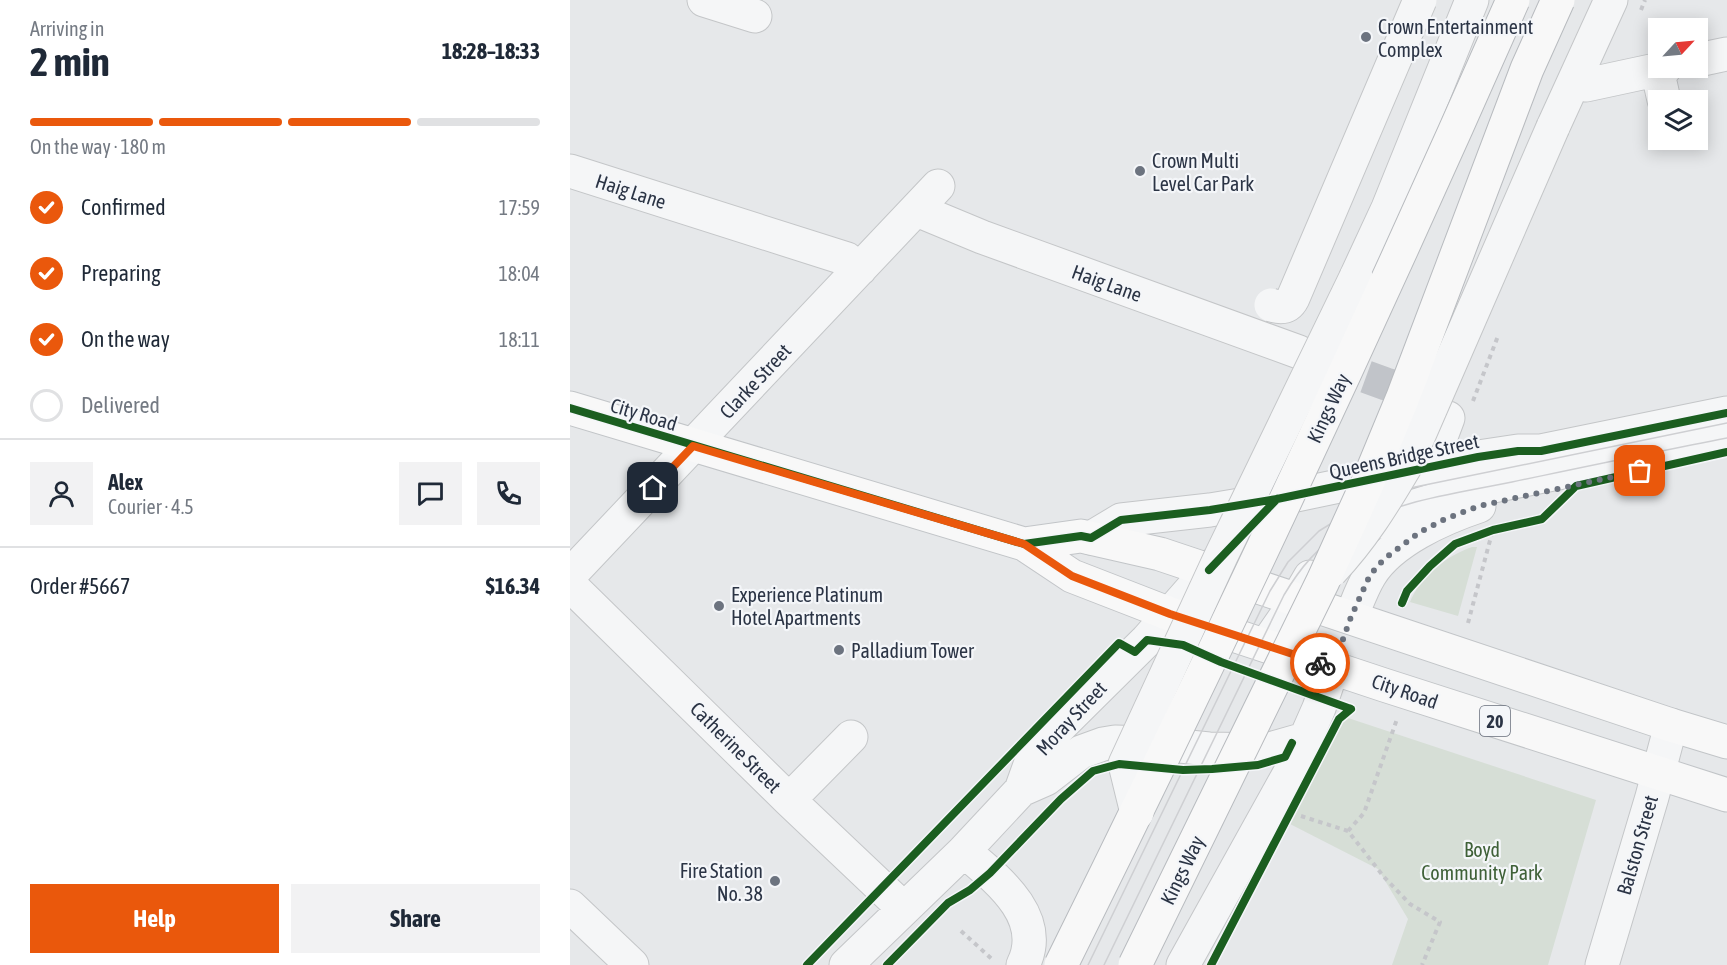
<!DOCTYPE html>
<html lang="en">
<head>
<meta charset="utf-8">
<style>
	body { margin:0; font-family:"Asap Condensed",sans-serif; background:#f2f2f3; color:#1f2937; height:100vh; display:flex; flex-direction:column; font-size:22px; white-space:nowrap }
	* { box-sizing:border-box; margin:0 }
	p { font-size:20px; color:#747a83 }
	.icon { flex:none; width:33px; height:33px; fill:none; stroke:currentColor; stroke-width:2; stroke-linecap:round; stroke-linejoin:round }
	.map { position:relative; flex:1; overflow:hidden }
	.panel { display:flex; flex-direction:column; background:#fff; width:570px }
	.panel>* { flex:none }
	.needle { width:39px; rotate:64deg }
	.controls { position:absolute; left:1078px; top:18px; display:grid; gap:12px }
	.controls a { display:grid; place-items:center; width:60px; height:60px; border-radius:0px; background:#fff; box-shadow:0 3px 15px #0003; font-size:30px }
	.pin { position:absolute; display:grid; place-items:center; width:51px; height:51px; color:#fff; margin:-26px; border-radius:12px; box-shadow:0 3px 9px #0006 }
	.courier { position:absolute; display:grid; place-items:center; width:60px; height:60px; margin:-30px; border:4px solid #ea580c; border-radius:50%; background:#fff; color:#222; box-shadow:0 2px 8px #0007 }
	.headline em { font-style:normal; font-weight:700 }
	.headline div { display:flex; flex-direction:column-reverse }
	.headline { display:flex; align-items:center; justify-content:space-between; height:102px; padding:0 30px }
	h1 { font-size:39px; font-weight:700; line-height:45px }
	.bar { display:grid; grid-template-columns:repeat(4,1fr); gap:9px 6px; align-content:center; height:72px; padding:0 30px }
	.bar i { height:8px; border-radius:4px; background:#e0e1e3 }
	.bar .active { background:#ea580c }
	.bar p { grid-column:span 4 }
	.line { display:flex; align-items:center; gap:15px; padding:0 30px; border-top:2px solid #e0e1e3 }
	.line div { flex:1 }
	.round { display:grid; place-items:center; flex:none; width:63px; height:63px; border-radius:0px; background:#f2f2f3 }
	ol { padding:0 30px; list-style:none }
	li { display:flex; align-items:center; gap:18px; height:66px }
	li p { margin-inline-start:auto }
	li .icon { padding:6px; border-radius:50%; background:#ea580c; color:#fff; stroke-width:4 }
	li:last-child { color:#747a83 }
	li i { width:33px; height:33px; border:3px solid #e0e1e3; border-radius:50% }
	.primary-button { display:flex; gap:12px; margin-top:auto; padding:12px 30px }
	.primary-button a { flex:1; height:69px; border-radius:0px; background:#ea580c; color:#fff; font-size:24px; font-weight:700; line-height:69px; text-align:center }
	.primary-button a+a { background:#f2f2f3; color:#1f2937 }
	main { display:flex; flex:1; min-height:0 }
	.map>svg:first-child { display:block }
	.green { fill:#d6ded6 }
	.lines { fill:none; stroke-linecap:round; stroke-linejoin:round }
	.minor-tunnel { stroke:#c1c4c9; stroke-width:33; stroke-dasharray:33 16; stroke-linecap:butt }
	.minor-casing { stroke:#c4c6c8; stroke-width:35 }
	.major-casing { stroke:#c2c5c8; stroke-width:35 }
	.path { stroke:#c5c6ca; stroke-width:4; stroke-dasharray:4.5 4.5; stroke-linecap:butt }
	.minor { stroke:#f5f6f7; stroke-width:33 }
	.major { stroke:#f8f8f8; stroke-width:33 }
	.tram { stroke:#cecfd2; stroke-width:1.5 }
	.minor-bridge-casing { stroke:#c4c6c8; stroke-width:35; stroke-linecap:butt }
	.highway-bridge-casing { stroke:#b8bbbf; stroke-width:35; stroke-linecap:butt }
	.minor-bridge { stroke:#f5f6f7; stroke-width:33 }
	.highway-bridge { stroke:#f8f8f8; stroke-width:33 }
	.cycleway-casing { stroke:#f4f6f9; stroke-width:11 }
	.cycleway { stroke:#1b5e20; stroke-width:8 }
	.done { stroke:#6c737f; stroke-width:6; stroke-dasharray:0 10.8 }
	.route { stroke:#ea580c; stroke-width:8 }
	.poi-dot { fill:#6c737f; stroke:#f4f6f9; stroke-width:2 }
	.labels { text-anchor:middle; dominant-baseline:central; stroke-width:4.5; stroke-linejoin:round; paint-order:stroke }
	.shield { fill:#f4f6f9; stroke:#676e7b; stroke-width:1.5 }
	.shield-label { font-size:18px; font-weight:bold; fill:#2b3445 }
	.poi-label { font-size:20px; fill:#2b3445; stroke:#f4f6f9; text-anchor:start }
	.street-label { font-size:20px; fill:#2b3445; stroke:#f4f6f9 }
	.park-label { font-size:20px; fill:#3f6138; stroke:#f4f6f9 }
</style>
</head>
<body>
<main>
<section class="panel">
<div class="headline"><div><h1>2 min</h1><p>Arriving in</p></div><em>18:28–18:33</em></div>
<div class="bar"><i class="active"></i><i class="active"></i><i class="active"></i><i></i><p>On the way · 180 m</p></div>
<ol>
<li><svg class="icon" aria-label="check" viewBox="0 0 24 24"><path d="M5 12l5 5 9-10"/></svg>Confirmed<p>17:59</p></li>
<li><svg class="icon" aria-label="check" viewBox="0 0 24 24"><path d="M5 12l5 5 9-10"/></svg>Preparing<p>18:04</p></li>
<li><svg class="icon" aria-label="check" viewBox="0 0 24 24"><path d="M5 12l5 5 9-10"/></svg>On the way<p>18:11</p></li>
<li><i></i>Delivered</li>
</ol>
<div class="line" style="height:108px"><a class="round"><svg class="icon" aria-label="person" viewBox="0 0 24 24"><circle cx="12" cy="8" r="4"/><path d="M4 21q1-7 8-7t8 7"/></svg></a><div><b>Alex</b><p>Courier · 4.5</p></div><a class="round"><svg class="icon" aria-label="chat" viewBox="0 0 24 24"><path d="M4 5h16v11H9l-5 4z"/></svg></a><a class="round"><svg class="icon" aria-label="phone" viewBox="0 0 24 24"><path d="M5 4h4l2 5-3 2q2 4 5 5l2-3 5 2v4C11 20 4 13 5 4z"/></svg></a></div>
<div class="line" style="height:78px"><div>Order #5667</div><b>$16.34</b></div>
<div class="primary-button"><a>Help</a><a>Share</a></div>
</section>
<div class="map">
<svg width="1157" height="965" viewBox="0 0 1157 965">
	<rect width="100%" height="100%" fill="#e6e8ea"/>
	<path class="green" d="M902 547H907L888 616 840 602C851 576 876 556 902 547Z
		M772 716 1026 800 978 965H822L838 919 808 869 720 824Z"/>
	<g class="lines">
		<path class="minor-tunnel" d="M750 360 816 384 863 398"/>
		<g class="minor-casing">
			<path id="minor" d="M134 0 185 16
				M1128 60 1157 54
				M1087 69 1094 100
				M1016 85 1095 68
				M983 127 1041 0
				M0 171 277 259 290 269
				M347 210 412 237 729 352
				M786 277 818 208 902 0
				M860 466 878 418
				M787 531 835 509 884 494 1157 439
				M521 538 551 520 640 510 707 499 908 457 948 451H971L1157 413
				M0 575 368 186
				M0 585 219 800 333 908
				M781 617C787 603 792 588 800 575 821 541 873 518 909 506
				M696 645 723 606 740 577
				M451 790 476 779 511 752 533 744 545 742 580 743 639 749 696 750 735 739
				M219 800 281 737
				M394 851C427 879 477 917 453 965
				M0 906 62 965
				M276 965 394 851 451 790 465 751 577 640 643 565
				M613 965 723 767 749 708 763 667
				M1032 965 1082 797 1101 725"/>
		</g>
		<g class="major-casing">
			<path id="major" d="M0 408 454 544 502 576 600 614 814 685 1157 795
				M454 544 511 536 590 554 1101 725 1157 742"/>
		</g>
		<path class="path" d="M1071 10 1075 0
			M903 401 928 336
			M898 623 922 533
			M731 816 778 831 814 877 840 904 870 922 852 965
			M778 831 794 813 827 719
			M391 931 423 960"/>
		<use href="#minor" class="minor"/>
		<use href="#major" class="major"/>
		<path class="tram" d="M518 965 700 591 718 562 749 531 783 510 845 487 1157 423
			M534 965 714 595C730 568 748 546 776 530 827 500 885 494 942 482 1014 467 1085 452 1157 438"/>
		<g class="minor-bridge-casing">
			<path id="minor-bridge" d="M701 305C711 308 718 308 723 298L850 0
				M761 571C792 538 813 504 836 465L983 127
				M567 813 555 764 651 556 786 277"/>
		</g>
		<g class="highway-bridge-casing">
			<path id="highway-bridge" d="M491 965C649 647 800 325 943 0
				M565 965 753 581 797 484 833 397 957 69 988 0"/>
		</g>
		<use href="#minor-bridge" class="minor-bridge"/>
		<use href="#highway-bridge" class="highway-bridge"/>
		<g class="cycleway-casing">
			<path id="cycleway" d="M0 408 454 544 511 536 521 538 551 520 640 510 707 499 908 457 948 451H971L1157 413
				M639 570 707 499
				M832 603 837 591 860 566 885 544 923 530 972 519 1006 486 1157 452
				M237 965 549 643 565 652 577 640 613 645 651 662 781 709
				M317 965 378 903 400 890 420 873 491 799 523 771 549 764 613 770 642 769 688 765 715 757 722 743
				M641 965 769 719 781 709"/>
		</g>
		<use href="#cycleway" class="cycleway"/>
	</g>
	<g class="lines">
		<path class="done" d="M750 663 763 667 781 617 800 575 814 559 850 532 875 519 909 506 1070 471"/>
		<path class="route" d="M83 488 123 446 454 544 502 576 600 614 750 663"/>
	</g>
	<g class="poi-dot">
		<circle cx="796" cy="37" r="6"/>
		<circle cx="570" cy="171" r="6"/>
		<circle cx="149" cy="606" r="6"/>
		<circle cx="269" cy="650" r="6"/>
		<circle cx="205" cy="881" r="6"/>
	</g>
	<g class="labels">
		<rect class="shield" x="910" y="706" width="30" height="30" rx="4.5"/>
		<g class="shield-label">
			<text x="925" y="721">20</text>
		</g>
		<g class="poi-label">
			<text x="808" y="26">Crown Entertainment<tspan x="808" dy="23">Complex</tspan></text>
			<text x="582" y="160">Crown Multi<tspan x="582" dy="23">Level Car Park</tspan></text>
			<text x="161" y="594">Experience Platinum<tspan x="161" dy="23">Hotel Apartments</tspan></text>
			<text x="281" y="650">Palladium Tower</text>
			<text x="193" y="870" text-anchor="end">Fire Station<tspan x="193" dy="23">No. 38</tspan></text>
		</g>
		<g class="street-label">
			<text transform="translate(61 191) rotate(18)">Haig Lane</text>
			<text transform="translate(537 283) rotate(20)">Haig Lane</text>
			<text transform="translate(185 381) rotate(-47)">Clarke Street</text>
			<text transform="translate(758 408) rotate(-65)">Kings Way</text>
			<text transform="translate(74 414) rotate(17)">City Road</text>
			<text transform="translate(834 456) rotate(-12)">Queens Bridge Street</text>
			<text transform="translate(835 691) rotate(19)">City Road</text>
			<text transform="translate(501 718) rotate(-47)">Moray Street</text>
			<text transform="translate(166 747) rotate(45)">Catherine Street</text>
			<text transform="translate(1067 845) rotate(-74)">Balston Street</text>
			<text transform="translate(612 870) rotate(-64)">Kings Way</text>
		</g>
		<g class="park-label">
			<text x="912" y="849">Boyd<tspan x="912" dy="23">Community Park</tspan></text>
		</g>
	</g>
</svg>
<div class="controls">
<a><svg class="needle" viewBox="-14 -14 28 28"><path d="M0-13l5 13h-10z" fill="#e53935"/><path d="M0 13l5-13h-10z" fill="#747a83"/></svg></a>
<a><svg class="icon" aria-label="layers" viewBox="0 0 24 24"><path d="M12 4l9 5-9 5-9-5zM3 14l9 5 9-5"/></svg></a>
</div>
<div class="pin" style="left:1070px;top:471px;background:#ea580c"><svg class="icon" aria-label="bag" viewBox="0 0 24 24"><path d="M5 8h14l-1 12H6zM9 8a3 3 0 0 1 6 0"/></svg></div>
<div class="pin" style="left:83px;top:488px;background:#1f2937"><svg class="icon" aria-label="home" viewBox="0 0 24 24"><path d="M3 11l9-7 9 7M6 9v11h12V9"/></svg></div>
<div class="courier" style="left:750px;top:663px"><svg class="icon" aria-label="bike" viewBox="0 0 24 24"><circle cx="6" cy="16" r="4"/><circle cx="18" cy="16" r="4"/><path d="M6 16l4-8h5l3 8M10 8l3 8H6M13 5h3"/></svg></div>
</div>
</main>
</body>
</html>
